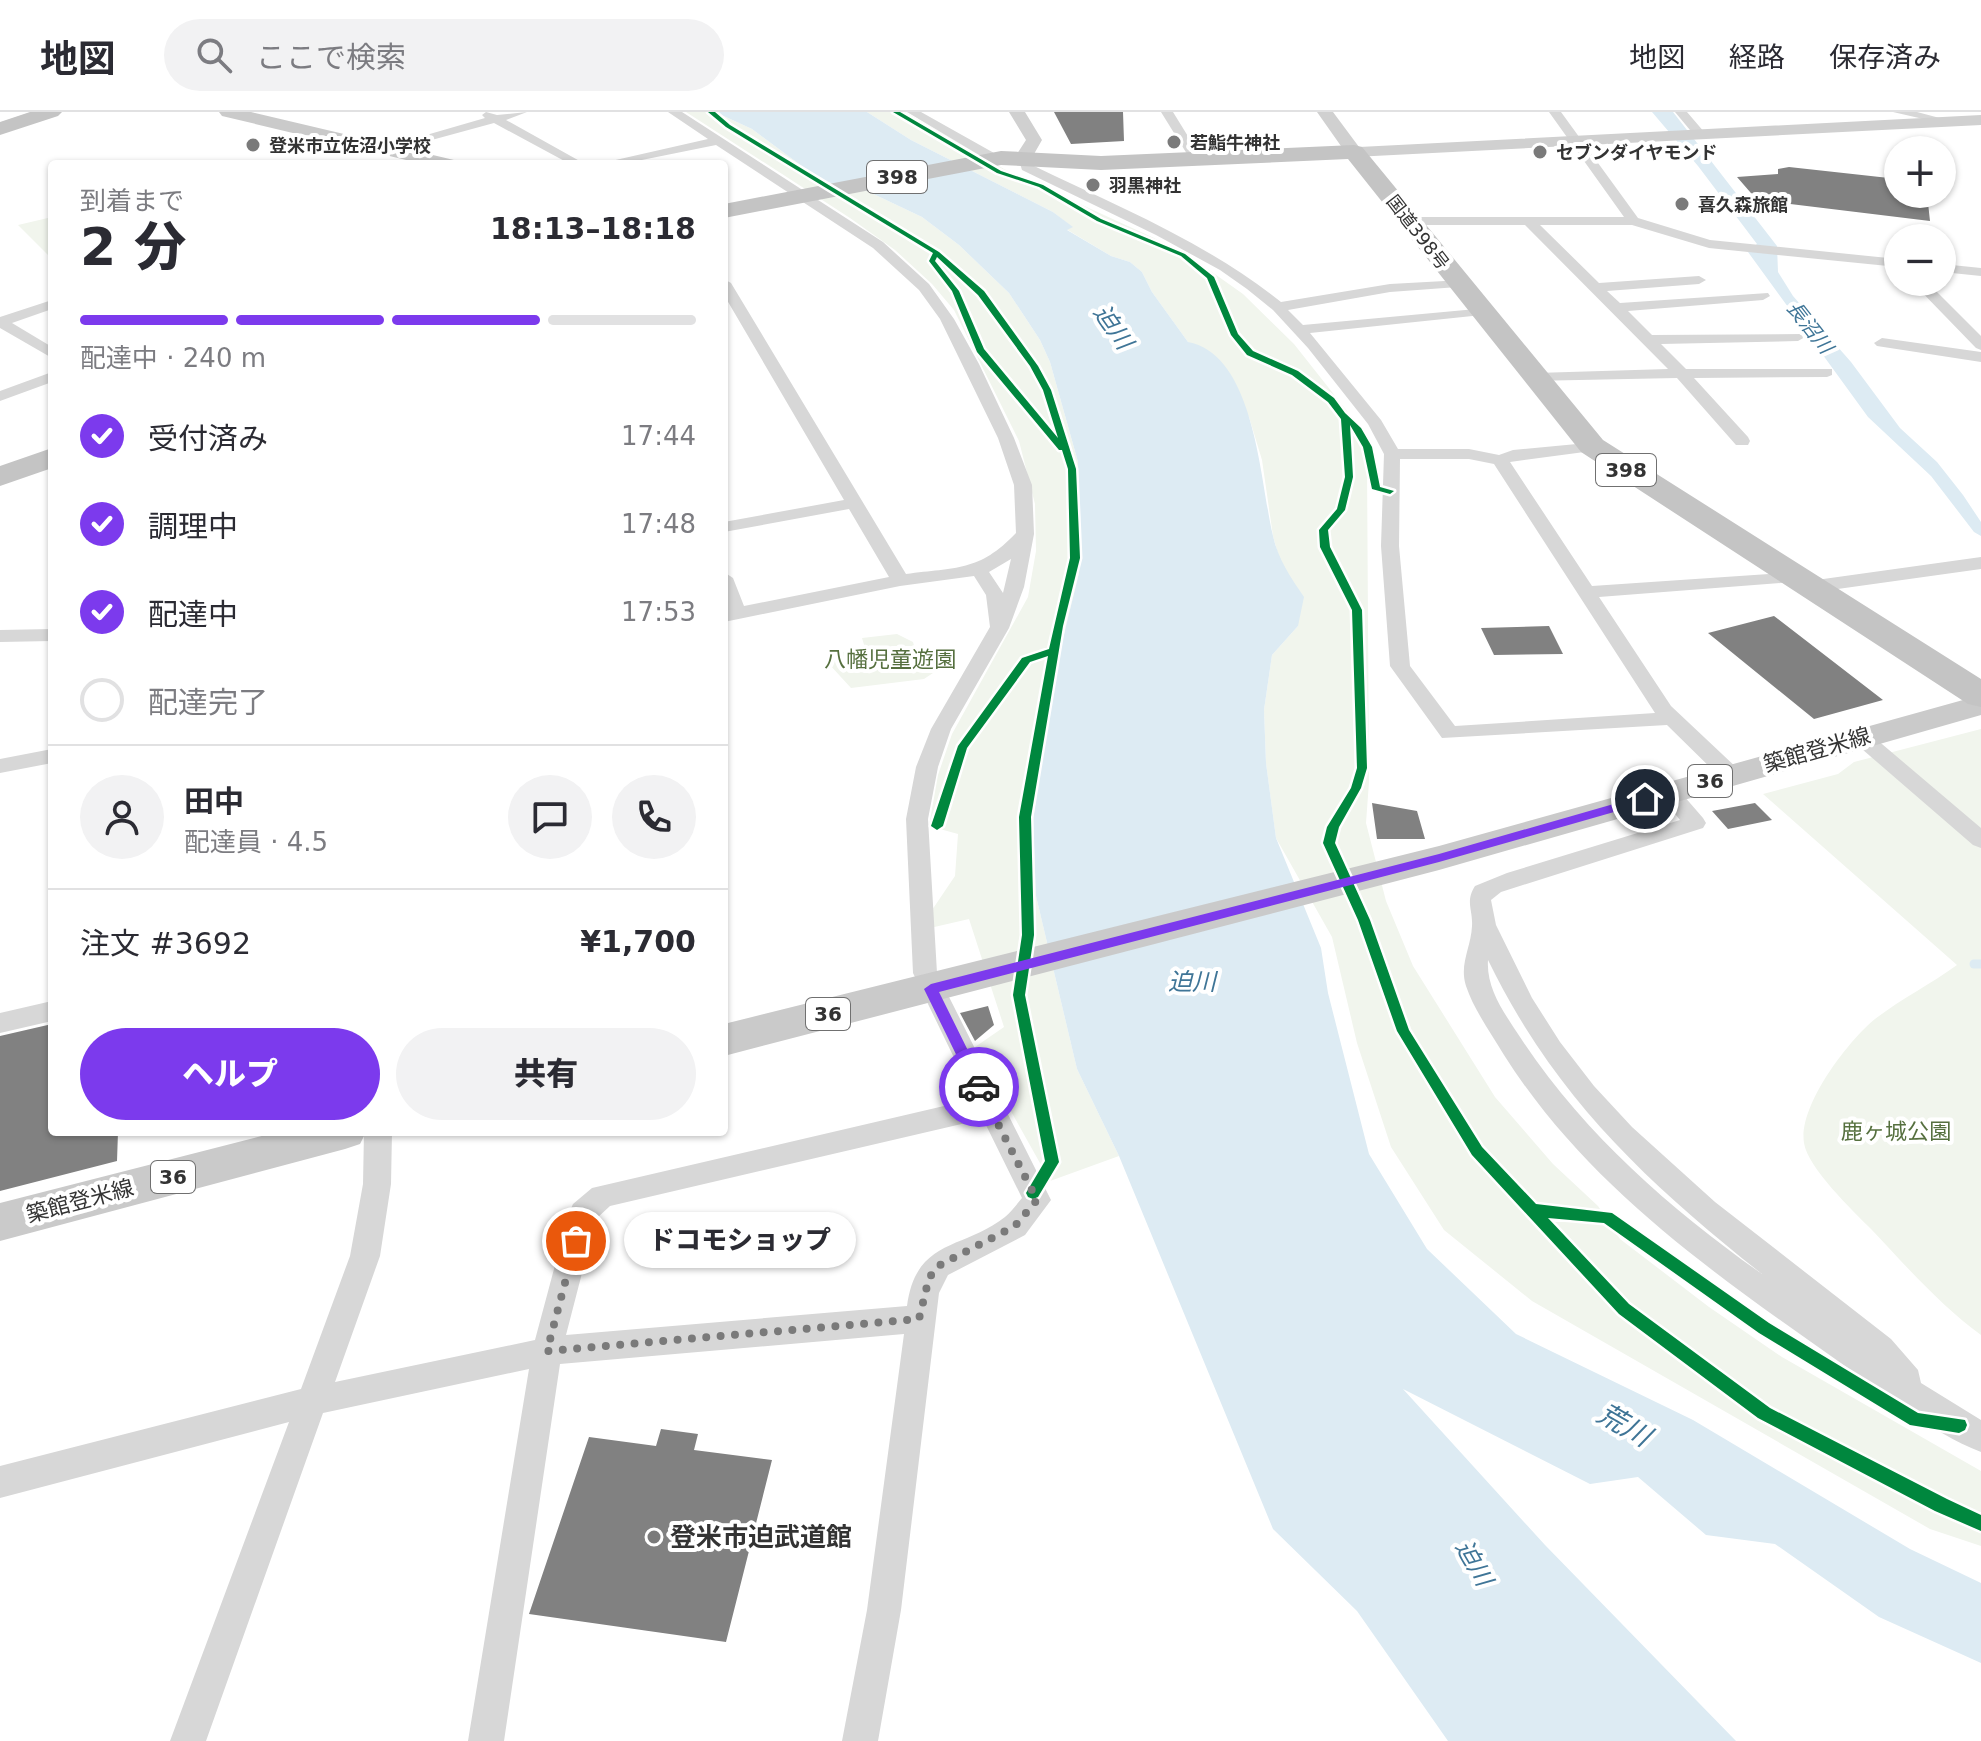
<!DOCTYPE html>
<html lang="ja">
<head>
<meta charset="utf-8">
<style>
	body { margin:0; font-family:"DejaVu Sans","Noto Sans JP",sans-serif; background:#f2f2f3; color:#2b2b33; height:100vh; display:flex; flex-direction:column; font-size:30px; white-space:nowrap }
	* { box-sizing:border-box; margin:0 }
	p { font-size:26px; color:#7c7c81 }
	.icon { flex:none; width:44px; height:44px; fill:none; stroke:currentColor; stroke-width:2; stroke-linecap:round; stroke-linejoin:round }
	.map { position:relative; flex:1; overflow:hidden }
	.side { position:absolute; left:48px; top:48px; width:680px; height:976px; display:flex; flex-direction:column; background:#fff; border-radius:8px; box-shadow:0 2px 6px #0004 }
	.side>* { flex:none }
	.buttons { position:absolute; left:1884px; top:24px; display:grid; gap:16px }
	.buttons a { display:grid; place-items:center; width:72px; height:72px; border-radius:50%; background:#fff; box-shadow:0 2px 6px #0004; font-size:40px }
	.pin { position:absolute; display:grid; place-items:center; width:68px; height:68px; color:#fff; margin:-34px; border:4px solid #fff; border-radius:50%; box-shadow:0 2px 8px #0007 }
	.courier { position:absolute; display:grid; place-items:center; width:80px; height:80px; margin:-40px; border:6px solid #7c3aed; border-radius:50%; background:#fff; color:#222; box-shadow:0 2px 10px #0007 }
	.bubble { position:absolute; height:56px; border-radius:28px; background:#fff; box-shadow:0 2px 6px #0004; font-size:26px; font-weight:800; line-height:56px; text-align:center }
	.head em { font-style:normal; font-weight:800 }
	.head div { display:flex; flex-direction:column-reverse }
	.head { display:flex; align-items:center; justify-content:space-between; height:136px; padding:0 32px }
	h1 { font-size:52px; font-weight:800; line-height:60px }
	.bar { display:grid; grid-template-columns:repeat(4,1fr); gap:12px 8px; align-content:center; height:96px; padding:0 32px }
	.bar i { height:10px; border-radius:6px; background:#e1e1e2 }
	.bar .current { background:#7c3aed }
	.bar p { grid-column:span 4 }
	.line { display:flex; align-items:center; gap:20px; padding:0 32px; border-top:2px solid #e1e1e2 }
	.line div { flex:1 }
	.round { display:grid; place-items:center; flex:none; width:84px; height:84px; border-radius:42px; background:#f2f2f3 }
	ol { padding:0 32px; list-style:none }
	li { display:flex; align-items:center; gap:24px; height:88px }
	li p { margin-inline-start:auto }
	li .icon { padding:8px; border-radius:50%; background:#7c3aed; color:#fff; stroke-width:4 }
	li:last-child { color:#7c7c81 }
	li i { width:44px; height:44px; border:4px solid #e1e1e2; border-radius:50% }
	.cta { display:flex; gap:16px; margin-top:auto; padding:16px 32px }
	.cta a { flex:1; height:92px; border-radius:48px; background:#7c3aed; color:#fff; font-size:32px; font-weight:800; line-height:92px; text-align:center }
	.cta a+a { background:#f2f2f3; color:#2b2b33 }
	header { display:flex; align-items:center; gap:48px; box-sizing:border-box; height:112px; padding:0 40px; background:#fff; border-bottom:2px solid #e1e1e2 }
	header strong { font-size:38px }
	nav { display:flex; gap:44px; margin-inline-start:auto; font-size:28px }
	.search { width:560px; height:72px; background:#f2f2f3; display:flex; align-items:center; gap:20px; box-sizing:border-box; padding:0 28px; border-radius:44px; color:#7c7c81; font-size:30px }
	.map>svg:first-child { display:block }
	.green { fill:#f1f5ed }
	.water { fill:#ddebf3 }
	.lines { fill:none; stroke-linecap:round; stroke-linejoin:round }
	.stream { stroke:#ddebf3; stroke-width:9 }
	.building { fill:#818181 }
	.street { fill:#d7d7d7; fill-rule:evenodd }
	.secondary { fill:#d0d0d0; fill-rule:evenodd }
	.primary { fill:#cacaca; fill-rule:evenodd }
	.highway { fill:#c4c4c4; fill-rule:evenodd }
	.cycleway-casing { stroke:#fff; stroke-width:5 }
	.cycleway { fill:#00873e; fill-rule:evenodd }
	.route { fill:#7c3aed }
	.done { stroke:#7a7a7a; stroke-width:8; stroke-dasharray:0 14.4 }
	.poi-dot { fill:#7a7a7a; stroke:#fff; stroke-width:3 }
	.labels { text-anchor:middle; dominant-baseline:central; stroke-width:8; stroke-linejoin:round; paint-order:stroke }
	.far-poi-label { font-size:18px; font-weight:bold; fill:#333; stroke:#fff; text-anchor:start }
	.far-street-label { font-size:18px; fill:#333; stroke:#fff }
	.shield { fill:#fff; stroke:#707070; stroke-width:2 }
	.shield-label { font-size:20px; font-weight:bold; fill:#333 }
	.far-water-label { font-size:20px; font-style:italic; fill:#3f7597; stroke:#fff }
	.park-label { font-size:22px; fill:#56703f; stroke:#fff }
	.street-label { font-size:22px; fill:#333; stroke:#fff }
	.water-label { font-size:24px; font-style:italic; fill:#3f7597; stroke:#fff }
	.near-poi-label { font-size:26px; font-weight:bold; fill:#333; stroke:#fff; text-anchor:start }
	.near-water-label { font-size:28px; font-style:italic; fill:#3f7597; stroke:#fff }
</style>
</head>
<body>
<header>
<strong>地図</strong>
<div class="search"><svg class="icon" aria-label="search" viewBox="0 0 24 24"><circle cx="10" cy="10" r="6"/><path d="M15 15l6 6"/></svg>ここで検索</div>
<nav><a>地図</a><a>経路</a><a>保存済み</a></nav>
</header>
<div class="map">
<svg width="1981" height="1629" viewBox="0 0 1981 1629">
	<rect width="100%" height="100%" fill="#fff"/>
	<path class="green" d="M686 0H715L752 17 822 69 865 78 922 105 959 133 1009 181 1040 228 1050 250 1078 350 1079 461 1054 563 1033 708 1036 784 1077 957 1119 1044 1050 1069 975 935 1004 915 969 807 930 816 932 798 955 764 958 722 929 714 938 663 952 622 1028 485 1036 439 1035 392 1019 329 954 198 932 172 895 138 850 106Z
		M867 0H905L1004 57 1154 126 1202 153 1243 182 1294 232 1347 299 1361 329 1367 352 1369 670 1366 711 1386 789 1413 854 1495 985 1553 1052 1598 1094 1620 1127 1709 1195 1782 1245 1981 1359V1434L1930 1417 1532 1189 1444 1118 1391 1035 1357 931 1332 825 1276 726 1266 651 1264 598 1272 543 1298 514 1273 424 1262 348 1249 305 1188 230 1152 180 1142 160 1130 150 1111 144 1066 117 1072 115 1053 100 911 28Z
		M52 105V145L51 146 18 113Z
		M897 522 913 530 918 548 936 559 924 567 851 576 829 552 827 543 865 536 862 526Z
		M1981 617V1223C1940 1193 1905 1153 1871 1117 1853 1099 1808 1056 1804 1031 1798 994 1848 929 1875 907 1901 887 1931 872 1957 853L1763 682 1838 662 1854 650Z"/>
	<path class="water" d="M715 0H867L911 28 1053 100 1073 115 1067 118 1111 144 1130 150 1142 160 1152 180 1188 230C1256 243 1260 371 1273 424 1278 447 1291 466 1304 485L1298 514 1272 543 1264 598 1266 651 1276 726 1321 836 1328 881 1369 1042 1427 1137 1516 1222 1693 1308 1910 1437 1981 1471V1551L1879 1505 1775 1432 1706 1423 1638 1365 1590 1372 1403 1277 1545 1433 1736 1629H1448L1357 1499 1273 1417 1119 1044 1077 957 1036 784 1033 708 1054 563 1079 461 1078 350 1050 250 1040 228 1009 181 959 133 922 105 865 78 822 69 752 17Z
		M1652 0H1673L1777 134 1778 160 1793 184 1851 250 1900 316 1937 350 1963 383 1981 410V424L1974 420 1931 364 1868 305 1748 140 1757 132 1698 54Z"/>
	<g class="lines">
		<path class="stream" d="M1974 852H1981"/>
	</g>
	<path class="building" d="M1054 0H1123L1124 29 1071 32Z
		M1789 55 1898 67V82H1927L1930 109 1757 88 1737 65 1778 62V57Z
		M1774 504 1883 588 1814 607 1708 521Z
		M1549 514 1563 542 1494 543 1481 516Z
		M1372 691 1417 699 1425 727H1377Z
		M1755 691 1772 708 1728 717 1712 699Z
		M988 894 994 913 975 929 960 901Z
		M52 912V1020H118L117 1049 0 1079V924Z
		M661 1317 698 1322 694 1338 772 1348 726 1530 529 1502 589 1325 656 1334Z"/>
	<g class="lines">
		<path class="street" d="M486 0 497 3 527 0 506 8 585 52H570L494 11 384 41 378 37 485 6 482 3Z
			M668 0H682L883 130 929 172 954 207 979 252 1014 326 1032 373 1034 422 1024 475 1009 516 951 617 938 655 928 707 937 861 1051 1088 1025 1123 948 1163 939 1181 901 1498 878 1629H842L867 1498 904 1222 560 1252 504 1629H468L529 1257 323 1301 206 1629H170L289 1310 0 1386V1354L301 1277 350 1144 363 1072 364 1020H392L391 1072 380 1144 335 1270 535 1228 569 1101 573 1092 592 1076 974 987 913 861 906 707 916 655 931 617 990 515 986 483 974 464 900 474 724 510V460L733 466 744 494 889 465 849 397 724 420V410L844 388 724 183V167L731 171 906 462C956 455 979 460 1016 421L1014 373 998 326 940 207 919 178 873 136 716 33 622 52H598L708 27ZM1011 447 1003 481 989 460ZM983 1007 1022 1086C1017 1092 1011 1100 1005 1105 963 1138 916 1126 907 1194L566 1223 596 1107 610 1094Z
			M907 0H921L994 41 996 48 986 51 984 46Z
			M1161 0H1173L1202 47 1200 50H1192Z
			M1549 0H1561L1638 106 1710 128 1898 147V155L1709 136 1632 113H1540L1599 171 1699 164 1706 168 1699 172 1607 179 1620 191 1768 181 1770 184 1763 188 1628 199 1652 223 1803 222 1805 225 1798 229 1661 232 1686 257H1832V263L1827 265 1694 266 1748 325 1750 329 1748 333H1736L1677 266 1530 269 1528 266 1536 261 1668 257 1525 113H1409L1402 109 1409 105H1624Z
			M1675 0H1687L1705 21 1703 24H1695Z
			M1893 0H1917L1951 9 1945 12Z
			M1024 41 1030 45 1032 53C1117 94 1206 130 1281 190L1390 172 1463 168V174L1458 175 1390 180 1288 198 1303 213 1487 196 1489 199 1482 203 1310 221 1381 308 1398 337H1469L1499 343 1513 338 1598 330 1600 334 1598 338 1592 339 1510 350 1592 474 1800 460 1802 464 1800 468 1793 470 1599 485 1671 594 1739 658 1742 663 1739 668H1723L1667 613 1442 626 1390 554 1381 434 1384 342 1368 312 1308 236 1273 198 1247 177 1220 158 1156 123 1022 58 1018 45ZM1400 347H1469L1494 352 1655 601 1455 614 1410 554 1399 434Z
			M1942 152 1981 156V164L1942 160Z
			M1912 170H1927L1981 224V238L1976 236Z
			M52 188V197L12 211 52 235V246L0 216V205Z
			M1882 226 1981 240V250L1877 234 1874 231Z
			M52 260V270L0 289V279Z
			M1981 445V457L1809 481 1800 475 1809 469Z
			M52 517V529L0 530V518Z
			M1862 619 1869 621 1981 716V736L1973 733 1855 631 1851 626 1855 621Z
			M52 637V651L0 661V647Z
			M1669 674 1677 676 1703 706 1706 711 1703 716 1501 780 1491 788 1496 813 1532 886 1560 930 1594 974 1632 1015 1715 1090 1891 1227 1918 1258 1921 1271 1981 1308V1340C1930 1320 1883 1281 1838 1249 1713 1161 1587 1074 1504 943 1491 921 1474 898 1466 874 1459 852 1471 836 1472 814 1473 797 1465 790 1475 774L1507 761 1680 708 1658 681 1661 676ZM1488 848C1554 984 1646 1070 1762 1162 1669 1096 1584 1022 1520 925 1505 902 1486 877 1488 848Z
			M52 889V909L0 921V901Z"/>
		<path class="secondary" d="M1009 0H1025L1042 28 1030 49H1018L1015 45 1026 28Z
			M1317 0H1333L1359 35 1981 3V13L1354 45 1348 44Z"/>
		<path class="primary" d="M219 0H251L454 48 457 52H423L222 4Z
			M1981 583V603L1439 758 724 944V912L1439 734Z
			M277 1020H366L360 1032 345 1037 0 1129V1091Z"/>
		<path class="highway" d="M30 0H62L58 4 0 23V10Z
			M1354 33 1362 35 1603 328 1981 567V595L1968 592 1581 340 1348 47 1101 58 1001 53 724 106V92L1001 39 1101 44Z
			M52 336V356L0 374V354Z"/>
		<g class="cycleway-casing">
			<path id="cycleway" d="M708 0H715L730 13 939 140 984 179 1038 254 1051 278 1076 357 1080 446 1063 514 1031 705 1034 823 1025 883 1059 1050 1038 1085 1033 1087 1028 1085 1026 1081 1045 1049 1013 883 1022 823 1019 705 1048 544 1030 550 967 636 943 714 937 718 931 714 958 634 1022 546 1049 537 1070 446 1068 357 1062 338H1059L977 240 952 179 929 149 933 141 726 15ZM937 145 978 183 1030 254 1043 278 1058 326 984 237 959 179 935 149Z
				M893 0H900L1001 59 1043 73 1101 107 1185 142 1214 165 1238 222 1253 239 1298 259 1334 286 1345 301 1361 316 1372 335 1380 375 1394 379 1390 382 1372 377 1363 335 1350 313 1353 365 1345 398 1328 418 1330 435 1362 498 1367 656 1361 676 1339 715 1335 731 1370 808 1409 918 1482 1035 1536 1092 1612 1101 1769 1211 1918 1301 1965 1308 1967 1313 1965 1318 1959 1321 1910 1313 1759 1221 1604 1111 1548 1106 1629 1192 1770 1296 1947 1387 1981 1403V1419L1935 1399 1758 1306 1619 1202 1472 1043 1397 919 1358 808 1323 731 1327 715 1351 676 1357 656 1352 498 1320 435 1319 418 1337 397 1345 365 1341 307 1328 290 1292 263 1247 243 1231 223 1207 166 1181 144 1097 109 1039 75 997 61Z"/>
		</g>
		<use href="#cycleway" class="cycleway"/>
	</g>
	<path class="route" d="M1645 683 1651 687 1649 690 1439 750 939 880 986 975 979 981 974 979 924 877 931 872 1439 742Z"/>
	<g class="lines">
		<path class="done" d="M576 1129 547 1239 919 1207 929 1166 938 1154 1015 1114 1037 1088 979 975"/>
	</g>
	<g class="poi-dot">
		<circle cx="1174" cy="30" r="8"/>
		<circle cx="253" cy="33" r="8"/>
		<circle cx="1540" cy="40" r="8"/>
		<circle cx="1093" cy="73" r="8"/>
		<circle cx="1682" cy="92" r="8"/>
		<circle cx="654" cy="1425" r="8"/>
	</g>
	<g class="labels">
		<g class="far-poi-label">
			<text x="1190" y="30">若鮨牛神社</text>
			<text x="269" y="33">登米市立佐沼小学校</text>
			<text x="1556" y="40">セブンダイヤモンド</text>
			<text x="1109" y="73">羽黒神社</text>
			<text x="1698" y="92">喜久森旅館</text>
		</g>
		<g class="far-street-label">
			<text transform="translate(1418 120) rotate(52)">国道398号</text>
		</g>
		<g class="shield">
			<rect x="867" y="49" width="60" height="32" rx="6"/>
			<rect x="1596" y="342" width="60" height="32" rx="6"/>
			<rect x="1688" y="653" width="44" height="32" rx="6"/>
			<rect x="806" y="886" width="44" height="32" rx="6"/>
			<rect x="151" y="1049" width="44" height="32" rx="6"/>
		</g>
		<g class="shield-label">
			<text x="897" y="65">398</text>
			<text x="1626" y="358">398</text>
			<text x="1710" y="669">36</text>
			<text x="828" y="902">36</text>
			<text x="173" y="1065">36</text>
		</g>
		<g class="far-water-label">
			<text transform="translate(1810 215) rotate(52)">長沼川</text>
		</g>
		<g class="park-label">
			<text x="890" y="547">八幡児童遊園</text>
			<text x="1896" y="1019">鹿ヶ城公園</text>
		</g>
		<g class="street-label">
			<text transform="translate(1817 638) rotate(-16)">築館登米線</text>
			<text transform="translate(80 1089) rotate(-15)">築館登米線</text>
		</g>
		<g class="water-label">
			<text transform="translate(1113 215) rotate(55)">迫川</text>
			<text x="1192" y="870">迫川</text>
			<text transform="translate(1474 1451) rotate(60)">迫川</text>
		</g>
		<g class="near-poi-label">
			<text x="670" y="1425">登米市迫武道館</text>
		</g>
		<g class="near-water-label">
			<text transform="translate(1624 1313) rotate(30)">荒川</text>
		</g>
	</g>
</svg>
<div class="buttons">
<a>+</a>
<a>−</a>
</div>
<div class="pin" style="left:576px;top:1129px;background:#ea580c"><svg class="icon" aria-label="bag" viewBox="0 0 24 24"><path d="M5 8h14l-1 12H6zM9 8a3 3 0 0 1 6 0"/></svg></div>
<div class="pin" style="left:1645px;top:687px;background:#1f2937"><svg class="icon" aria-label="home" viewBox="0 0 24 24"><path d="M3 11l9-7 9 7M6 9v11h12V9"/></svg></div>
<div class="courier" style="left:979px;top:975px"><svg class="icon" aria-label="car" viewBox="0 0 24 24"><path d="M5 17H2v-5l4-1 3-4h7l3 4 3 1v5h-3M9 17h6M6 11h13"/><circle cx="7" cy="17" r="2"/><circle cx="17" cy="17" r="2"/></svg></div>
<div class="bubble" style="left:624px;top:1100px;width:232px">ドコモショップ</div>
<section class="side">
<div class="head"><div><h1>2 分</h1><p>到着まで</p></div><em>18:13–18:18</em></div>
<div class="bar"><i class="current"></i><i class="current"></i><i class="current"></i><i></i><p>配達中 · 240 m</p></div>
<ol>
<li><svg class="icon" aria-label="check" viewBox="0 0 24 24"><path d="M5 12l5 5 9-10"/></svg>受付済み<p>17:44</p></li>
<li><svg class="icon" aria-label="check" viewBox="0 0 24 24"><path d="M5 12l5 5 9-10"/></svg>調理中<p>17:48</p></li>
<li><svg class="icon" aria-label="check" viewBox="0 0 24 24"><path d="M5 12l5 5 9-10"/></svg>配達中<p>17:53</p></li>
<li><i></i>配達完了</li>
</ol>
<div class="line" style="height:144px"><a class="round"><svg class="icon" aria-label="person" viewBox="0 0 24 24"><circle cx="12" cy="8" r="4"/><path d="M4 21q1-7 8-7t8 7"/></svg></a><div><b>田中</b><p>配達員 · 4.5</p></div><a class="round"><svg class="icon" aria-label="chat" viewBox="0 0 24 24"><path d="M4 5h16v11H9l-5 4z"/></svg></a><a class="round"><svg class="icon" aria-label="phone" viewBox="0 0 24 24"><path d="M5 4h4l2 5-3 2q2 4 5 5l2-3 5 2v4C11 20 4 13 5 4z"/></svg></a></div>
<div class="line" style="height:104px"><div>注文 #3692</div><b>¥1,700</b></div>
<div class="cta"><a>ヘルプ</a><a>共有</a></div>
</section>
</div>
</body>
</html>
